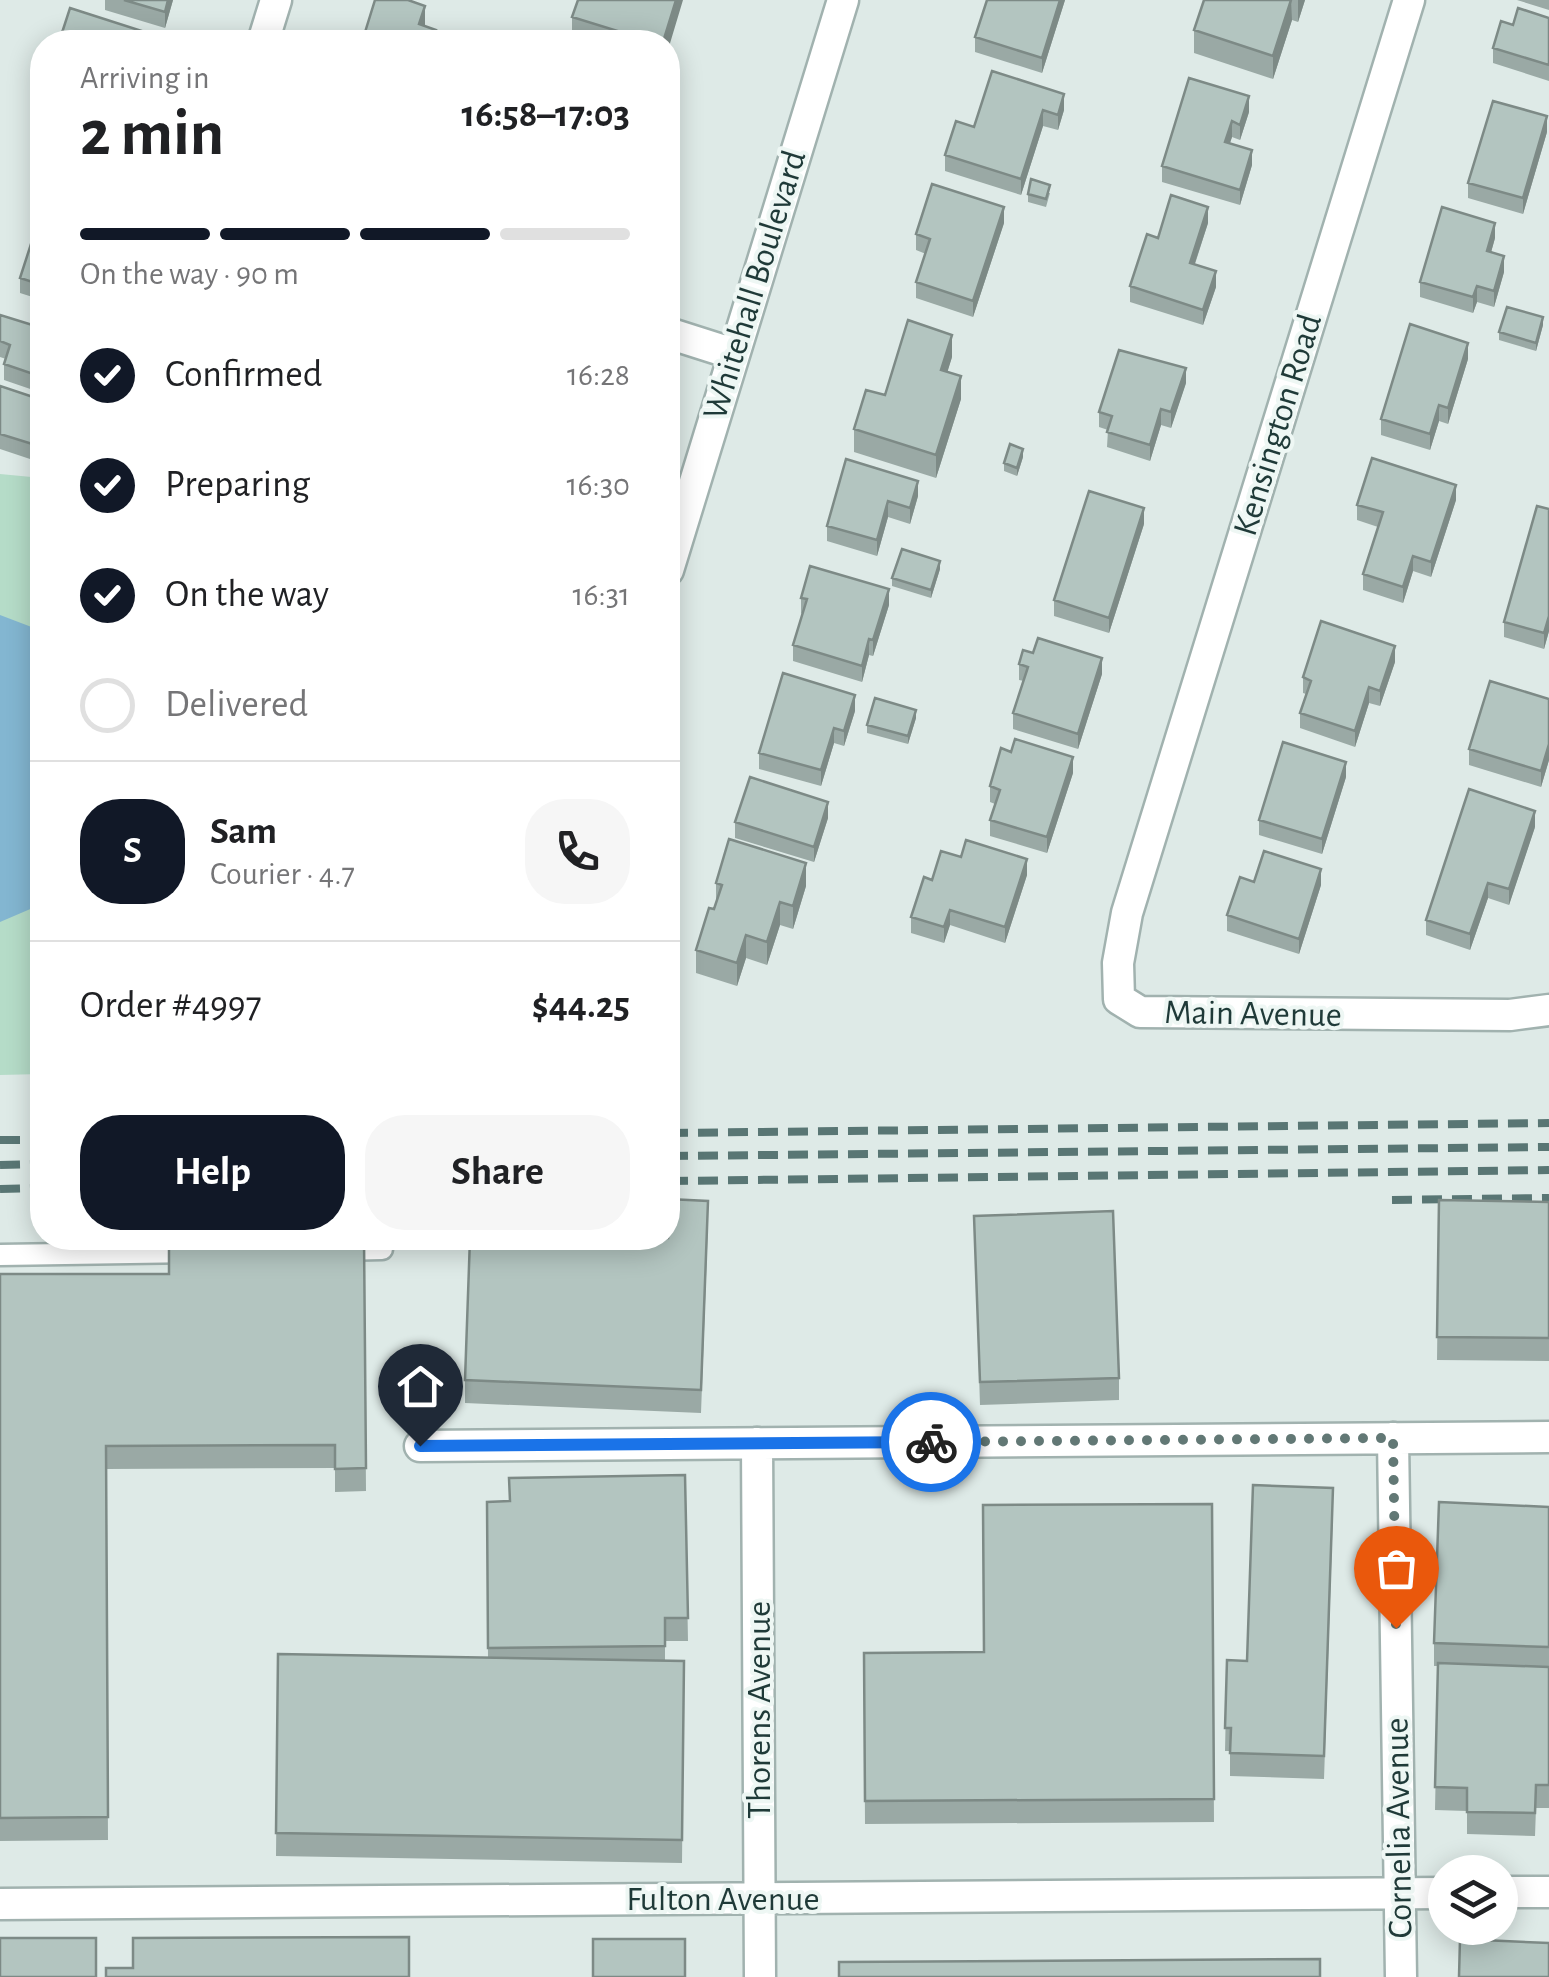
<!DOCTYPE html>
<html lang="en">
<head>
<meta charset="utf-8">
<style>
	body { margin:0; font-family:"Alegreya Sans",sans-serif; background:#f6f6f6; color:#202124; height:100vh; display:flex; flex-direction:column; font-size:38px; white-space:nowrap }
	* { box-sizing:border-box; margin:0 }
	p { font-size:32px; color:#757577 }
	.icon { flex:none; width:55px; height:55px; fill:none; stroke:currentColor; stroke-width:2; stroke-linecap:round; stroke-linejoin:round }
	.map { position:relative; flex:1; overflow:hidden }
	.sheet { position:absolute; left:30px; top:30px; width:650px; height:1220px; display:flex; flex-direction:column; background:#fff; border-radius:40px; box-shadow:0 5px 25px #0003 }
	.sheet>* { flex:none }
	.tools { position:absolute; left:1428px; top:1855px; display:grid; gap:20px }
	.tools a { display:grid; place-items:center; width:90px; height:90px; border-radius:50%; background:#fff; box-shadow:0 5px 25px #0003; font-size:50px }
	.pin { position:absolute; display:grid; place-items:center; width:85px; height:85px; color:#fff; margin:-102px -42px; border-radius:50% 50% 50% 0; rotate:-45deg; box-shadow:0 0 10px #0007 }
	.pin .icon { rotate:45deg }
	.courier { position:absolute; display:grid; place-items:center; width:100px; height:100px; margin:-50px; border:8px solid #1a73e8; border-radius:50%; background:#fff; color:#222; box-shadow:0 2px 12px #0007 }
	.head em { font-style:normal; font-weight:700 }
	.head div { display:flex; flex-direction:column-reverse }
	.head { display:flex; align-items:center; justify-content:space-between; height:170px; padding:0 50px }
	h1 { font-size:65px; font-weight:700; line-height:75px }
	.bar { display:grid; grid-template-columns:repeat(4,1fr); gap:15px 10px; align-content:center; height:120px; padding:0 50px }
	.bar i { height:12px; border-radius:8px; background:#e0e0e0 }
	.bar .on { background:#111827 }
	.bar p { grid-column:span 4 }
	.line { display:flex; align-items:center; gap:25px; padding:0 50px; border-top:2px solid #e0e0e0 }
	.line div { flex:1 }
	.round { display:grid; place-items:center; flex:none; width:105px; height:105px; border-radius:40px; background:#f6f6f6 }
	ol { padding:0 50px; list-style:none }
	li { display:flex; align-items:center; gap:30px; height:110px }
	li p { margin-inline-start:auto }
	li .icon { padding:10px; border-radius:50%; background:#111827; color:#fff; stroke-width:4 }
	li:last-child { color:#757577 }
	li i { width:55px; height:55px; border:5px solid #e0e0e0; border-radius:50% }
	.button { display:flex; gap:20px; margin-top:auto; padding:20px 50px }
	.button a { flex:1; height:115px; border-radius:40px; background:#111827; color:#fff; font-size:40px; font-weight:700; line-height:115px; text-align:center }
	.button a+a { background:#f6f6f6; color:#202124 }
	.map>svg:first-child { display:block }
	.green { fill:#b5dcc8 }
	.water { fill:#83b6d1 }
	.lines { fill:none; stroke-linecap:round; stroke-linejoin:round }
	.service-casing { stroke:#a1b2af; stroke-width:25 }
	.minor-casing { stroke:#a1b2af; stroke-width:35 }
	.service { stroke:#fff; stroke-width:20 }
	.minor { stroke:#fff; stroke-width:30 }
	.rail { stroke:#597674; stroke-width:8; stroke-dasharray:20 10; stroke-linecap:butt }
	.wall { fill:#9aa9a5 }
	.shaded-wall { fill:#7d8a86 }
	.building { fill:#b3c5c0; stroke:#7d8a86; stroke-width:2.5 }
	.done { stroke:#627875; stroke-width:10; stroke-dasharray:0 18 }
	.route { stroke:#1a73e8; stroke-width:12 }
	.labels { text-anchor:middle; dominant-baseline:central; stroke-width:8; stroke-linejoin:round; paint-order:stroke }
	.street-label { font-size:35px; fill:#1f3a38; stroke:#eef7f4 }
</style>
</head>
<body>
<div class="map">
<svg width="1549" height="1977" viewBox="0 0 1549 1977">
	<rect width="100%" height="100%" fill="#deeae7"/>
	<path class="green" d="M0 474 42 478V1074L0 1075Z"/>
	<path class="water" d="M0 615 42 631V904L0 922Z"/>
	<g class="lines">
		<g class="service-casing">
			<path id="service" d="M339 1250 382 1249
				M0 1255 195 1252"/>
		</g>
		<g class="minor-casing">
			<path id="minor" d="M1409 0 1127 913 1118 963 1119 999 1140 1012 1510 1015 1549 1010
				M263 42 276 0
				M668 333 734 354
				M668 570 843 0
				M1393 1438 1401 1977
				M757 1443 760 1977
				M420 1446 1549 1437
				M1500 1892H1549
				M0 1904 1445 1893"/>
		</g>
		<use href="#service" class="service"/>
		<use href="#minor" class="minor"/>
		<path class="rail" d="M668 1133 1549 1123
			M0 1140H42
			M668 1156 1549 1147
			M0 1165 42 1164
			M668 1181 1549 1170
			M0 1189 42 1188
			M1392 1200 1549 1198"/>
	</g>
	<path class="wall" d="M105 0H173L165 28 105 10Z
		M987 0H1065L1042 73 975 52V37Z
		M1204 0H1305L1298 22 1292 20 1273 79 1194 53V30Z
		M1517 0H1549V10Z
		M572 17 668 42H580L572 40Z
		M1549 18V81L1493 63V48L1513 25Z
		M992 71 1064 110 1058 130 1043 126 1021 195 945 171V155L974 127Z
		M1249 112 1240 140 1232 137 1230 143 1252 165 1240 205 1162 182V166Z
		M1547 132 1523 214 1468 198V183Z
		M1050 193 1046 207 1028 202V194Z
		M42 210V300L20 293V278Z
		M1004 223 973 317 916 298V282L926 254 916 250V234Z
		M1208 223 1195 264 1216 287 1203 325 1130 302V286L1158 238Z
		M1495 238 1491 252 1504 272 1494 307 1477 302 1473 313 1420 297V282Z
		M0 315 42 328V393L4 380V364L6 359 0 357Z
		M1543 325 1536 351 1499 340V332Z
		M952 357 947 372 961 399 936 478 854 452V429L885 395Z
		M1468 359 1448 424 1439 421 1430 450 1381 435V419Z
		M1186 383 1171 428 1161 425 1150 461 1107 447 1108 430 1099 427V412Z
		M0 386 42 400V463L0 449Z
		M1023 457 1017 476 1004 471V463Z
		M846 459 918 496 910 524 888 517 877 556 827 541V526Z
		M1456 500 1431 577 1413 571 1403 603 1363 590V574L1378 527 1357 520V505Z
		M1549 509V631L1544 649 1504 637V622Z
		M1144 524 1109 633 1054 616V600Z
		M940 569 931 598 892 586V578Z
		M801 598 889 605 873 656 869 655 862 682 793 661V645L802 614 801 613Z
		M1395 662 1380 706 1369 703 1355 747 1300 728V713L1306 694 1303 693V677Z
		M1019 664 1102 674 1078 749 1013 729V713L1024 681 1019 680Z
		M1549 699V760L1541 787 1469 765V749Z
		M855 711 844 746 834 743 821 786 759 769V753Z
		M916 718 908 744 867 733V725Z
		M1073 773 1047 853 990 836V820L995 804 990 802V786Z
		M1346 777 1322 854 1259 835V820Z
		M828 818 814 862 735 838V822Z
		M1535 827 1509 905 1488 898 1470 950 1426 935V920Z
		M961 857 1027 875 1005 943 950 925 944 943 911 933V917L932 880Z
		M1254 882 1321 885 1299 954 1227 931V915Z
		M716 883 806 886 793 929 780 925 767 965 746 958 737 986 696 973V950L716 904Z
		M1439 1200 1549 1202V1361L1437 1360Z
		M974 1216 1119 1378V1400L980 1405Z
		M708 1224 701 1413 465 1403V1380L668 1238Z
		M364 1238 366 1491 335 1492V1468L106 1469 108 1840 0 1841V1274H169Z
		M685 1475 688 1641H665V1661H684L682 1863 276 1856 278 1654 488 1658 487 1502 509 1501Z
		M1212 1504 1214 1822 865 1824 864 1653 984 1652Z
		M1549 1507V1808H1536L1535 1836 1467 1834V1811L1435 1810 1438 1666H1434V1643Z
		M1333 1511 1324 1779 1230 1776V1751H1225L1227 1660 1247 1661Z"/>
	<path class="shaded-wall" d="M168 0H173L165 28V12Z
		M676 0H683L668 50V42H663Z
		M1060 0H1065L1042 73V58Z
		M1291 0 1292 20 1273 79V56Z
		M1298 0H1305L1298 22Z
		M425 6V28L419 24Z
		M1064 94V110L1058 130V115Z
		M1249 96V112L1240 140V125Z
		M1043 110V126L1021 195V179Z
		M1547 116V132L1523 214V198Z
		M1232 121V137L1225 157V142Z
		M1252 150V165L1240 205V190Z
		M1004 207V223L973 317V301Z
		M1208 207V223L1190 278V263Z
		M1495 223V238L1487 267V251Z
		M1504 256V272L1494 307V291Z
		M1216 271V287L1203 325V310Z
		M1477 286V302L1473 313V297Z
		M1543 317V325L1536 351V343Z
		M952 335V357L941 393V370Z
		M1468 343V359L1448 424V408Z
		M1186 368V383L1171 428V412Z
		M961 376V399L936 478V455Z
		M1439 405V421L1430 450V434Z
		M1161 409V425L1150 461V445Z
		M1023 449V457L1017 476V468Z
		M918 481V496L910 524V508Z
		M1456 485V500L1431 577V562Z
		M888 501V517L877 556V540Z
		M1144 508V524L1109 633V618Z
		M1413 556V571L1403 603V587Z
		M940 561V569L931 598V590Z
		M889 589V605L873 656V640Z
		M1549 616V631L1544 649V633Z
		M869 639V655L862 682V666Z
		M1395 646V662L1380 706V691Z
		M1102 658V674L1078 749V734Z
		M1369 687V703L1355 747V731Z
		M855 695V711L844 746V731Z
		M916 710V718L908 744V736Z
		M834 728V743L821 786V770Z
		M1549 744V760L1541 787V771Z
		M1073 757V773L1047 853V837Z
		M1346 762V777L1322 854V839Z
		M828 802V818L814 862V847Z
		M1535 811V827L1509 905V889Z
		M1027 859V875L1005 943V927Z
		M806 863V886L793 929V906Z
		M1321 869V885L1299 954V939Z
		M1488 883V898L1470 950V934Z
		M780 902V925L767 965V942Z
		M950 910V925L944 943V927Z
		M746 935V958L737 986V963Z"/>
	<path class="building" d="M124 0H168L165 12Z
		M375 0H408L425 6 419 24 436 30 432 42H362Z
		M578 0H676L663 42H653L572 17Z
		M987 0H1060L1042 58 975 37Z
		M1204 0H1291L1273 56 1194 30Z
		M70 8 173 41 172 42H59Z
		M1518 8 1549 18V65L1493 48 1501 21 1513 25Z
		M992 71 1064 94 1058 115 1043 110 1021 179 945 155 956 121 974 127Z
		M1189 78 1249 96 1240 125 1232 121 1225 142 1252 150 1240 190 1162 166Z
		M1493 101 1547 116 1523 198 1468 183Z
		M1031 179 1050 185 1046 199 1028 194Z
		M932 184 1004 207 973 301 916 282 930 239 916 234Z
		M1171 195 1208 207 1190 263 1216 271 1203 310 1130 286 1147 234 1158 238Z
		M1442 207 1495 223 1487 251 1504 256 1494 291 1477 286 1473 297 1420 282Z
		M42 210V285L20 278Z
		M1507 307 1543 317 1536 343 1499 332Z
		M0 315 42 328V377L4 364 10 345 0 341Z
		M908 320 952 335 941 370 961 376 936 455 854 429 866 390 885 395Z
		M1410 324 1468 343 1448 408 1439 405 1430 434 1381 419Z
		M1119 350 1186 368 1171 412 1161 409 1150 445 1107 432 1112 416 1099 412Z
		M0 386 42 400V447L0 434Z
		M1010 444 1023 449 1017 468 1004 463Z
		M1372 458 1456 485 1431 562 1413 556 1403 587 1363 574 1383 512 1357 505Z
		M846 459 918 481 910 508 888 501 877 540 827 526Z
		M1089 491 1144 508 1109 618 1054 600Z
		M1537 506 1549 509V616L1544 633 1504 622Z
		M902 549 940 561 931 590 892 578Z
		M810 566 889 589 873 640 869 639 862 666 793 645 807 599 801 598Z
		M1321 621 1395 646 1380 691 1369 687 1355 731 1300 713 1311 681 1303 677Z
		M1038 638 1102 658 1078 734 1013 713 1028 667 1019 664 1023 650 1033 653Z
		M783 673 855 695 844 731 834 728 821 770 759 753Z
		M1490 681 1549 699V744L1541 771 1469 749Z
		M875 698 916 710 908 736 867 725Z
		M1015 739 1073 757 1047 837 990 820 1000 790 990 786 1001 748 1011 752Z
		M1283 742 1346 762 1322 839 1259 820Z
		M750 777 828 802 814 847 735 822Z
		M1469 789 1535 811 1509 889 1488 883 1470 934 1426 920Z
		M729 839 806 863 793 906 780 902 767 942 746 935 737 963 696 950 709 908 714 909 722 885 716 883Z
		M966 840 1027 859 1005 927 950 910 944 927 911 917 924 877 932 880 941 851 961 857Z
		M1264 851 1321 869 1299 939 1227 915 1240 877 1254 882Z
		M668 1199 708 1201 701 1390 465 1380 470 1238H668Z
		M1439 1200 1549 1202V1338L1437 1337Z
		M1113 1211 1119 1378 980 1382 974 1216Z
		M169 1238H364L366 1468 335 1469V1445L106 1446 108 1817 0 1818V1274H169Z
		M685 1475 688 1618H665V1646L488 1648 487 1502 510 1501 509 1478Z
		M1253 1485 1333 1488 1324 1756 1230 1753 1231 1728H1225L1227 1660 1247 1661Z
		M1439 1502 1549 1507V1647L1434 1643Z
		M1212 1504 1214 1799 865 1801 864 1653 984 1652 983 1505Z
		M278 1654 684 1661 682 1840 276 1833Z
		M1438 1663 1549 1667V1785H1536L1535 1813 1467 1812V1788L1435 1787Z
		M409 1937V1977H106V1968H133V1938Z
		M0 1938H96V1977H0Z
		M593 1939H685V1977H593Z
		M1460 1939 1549 1943V1977H1459Z
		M1320 1959V1977H839V1962Z"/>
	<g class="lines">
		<path class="done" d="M931 1442 1393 1438 1396 1628"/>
		<path class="route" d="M420 1446 931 1442"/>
	</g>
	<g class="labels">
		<g class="street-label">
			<text transform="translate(755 285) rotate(-73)">Whitehall Boulevard</text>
			<text transform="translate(1278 425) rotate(-73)">Kensington Road</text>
			<text transform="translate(1253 1014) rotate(1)">Main Avenue</text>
			<text transform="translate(759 1710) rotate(-90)">Thorens Avenue</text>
			<text transform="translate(1399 1828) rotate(-91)">Cornelia Avenue</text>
			<text x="723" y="1899">Fulton Avenue</text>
		</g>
	</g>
</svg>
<div class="tools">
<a><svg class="icon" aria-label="layers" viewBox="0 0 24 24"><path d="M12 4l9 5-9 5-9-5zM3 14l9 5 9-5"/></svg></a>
</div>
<div class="pin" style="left:1396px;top:1628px;background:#ea580c"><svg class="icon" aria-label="bag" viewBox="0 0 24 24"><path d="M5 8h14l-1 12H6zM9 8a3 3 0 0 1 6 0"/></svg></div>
<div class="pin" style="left:420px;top:1446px;background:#1f2937"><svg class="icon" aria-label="home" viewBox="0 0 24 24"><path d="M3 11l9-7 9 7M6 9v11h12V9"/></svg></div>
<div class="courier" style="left:931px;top:1442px"><svg class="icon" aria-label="bike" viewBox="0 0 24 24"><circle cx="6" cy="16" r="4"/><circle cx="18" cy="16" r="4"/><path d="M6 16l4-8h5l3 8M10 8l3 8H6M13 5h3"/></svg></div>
<section class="sheet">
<div class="head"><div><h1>2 min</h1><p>Arriving in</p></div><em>16:58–17:03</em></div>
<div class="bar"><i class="on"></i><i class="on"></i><i class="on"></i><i></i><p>On the way · 90 m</p></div>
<ol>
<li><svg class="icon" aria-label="check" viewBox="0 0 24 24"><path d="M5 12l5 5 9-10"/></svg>Confirmed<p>16:28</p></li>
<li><svg class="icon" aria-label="check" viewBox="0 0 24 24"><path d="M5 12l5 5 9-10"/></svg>Preparing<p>16:30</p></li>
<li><svg class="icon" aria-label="check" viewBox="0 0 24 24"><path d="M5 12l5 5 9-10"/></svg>On the way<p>16:31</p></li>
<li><i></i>Delivered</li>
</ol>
<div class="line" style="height:180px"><b class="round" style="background:#111827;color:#fff">S</b><div><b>Sam</b><p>Courier · 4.7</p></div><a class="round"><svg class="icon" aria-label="phone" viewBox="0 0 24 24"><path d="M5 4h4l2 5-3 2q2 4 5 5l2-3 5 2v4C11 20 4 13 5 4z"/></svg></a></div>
<div class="line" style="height:130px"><div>Order #4997</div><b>$44.25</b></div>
<div class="button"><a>Help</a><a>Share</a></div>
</section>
</div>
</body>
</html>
